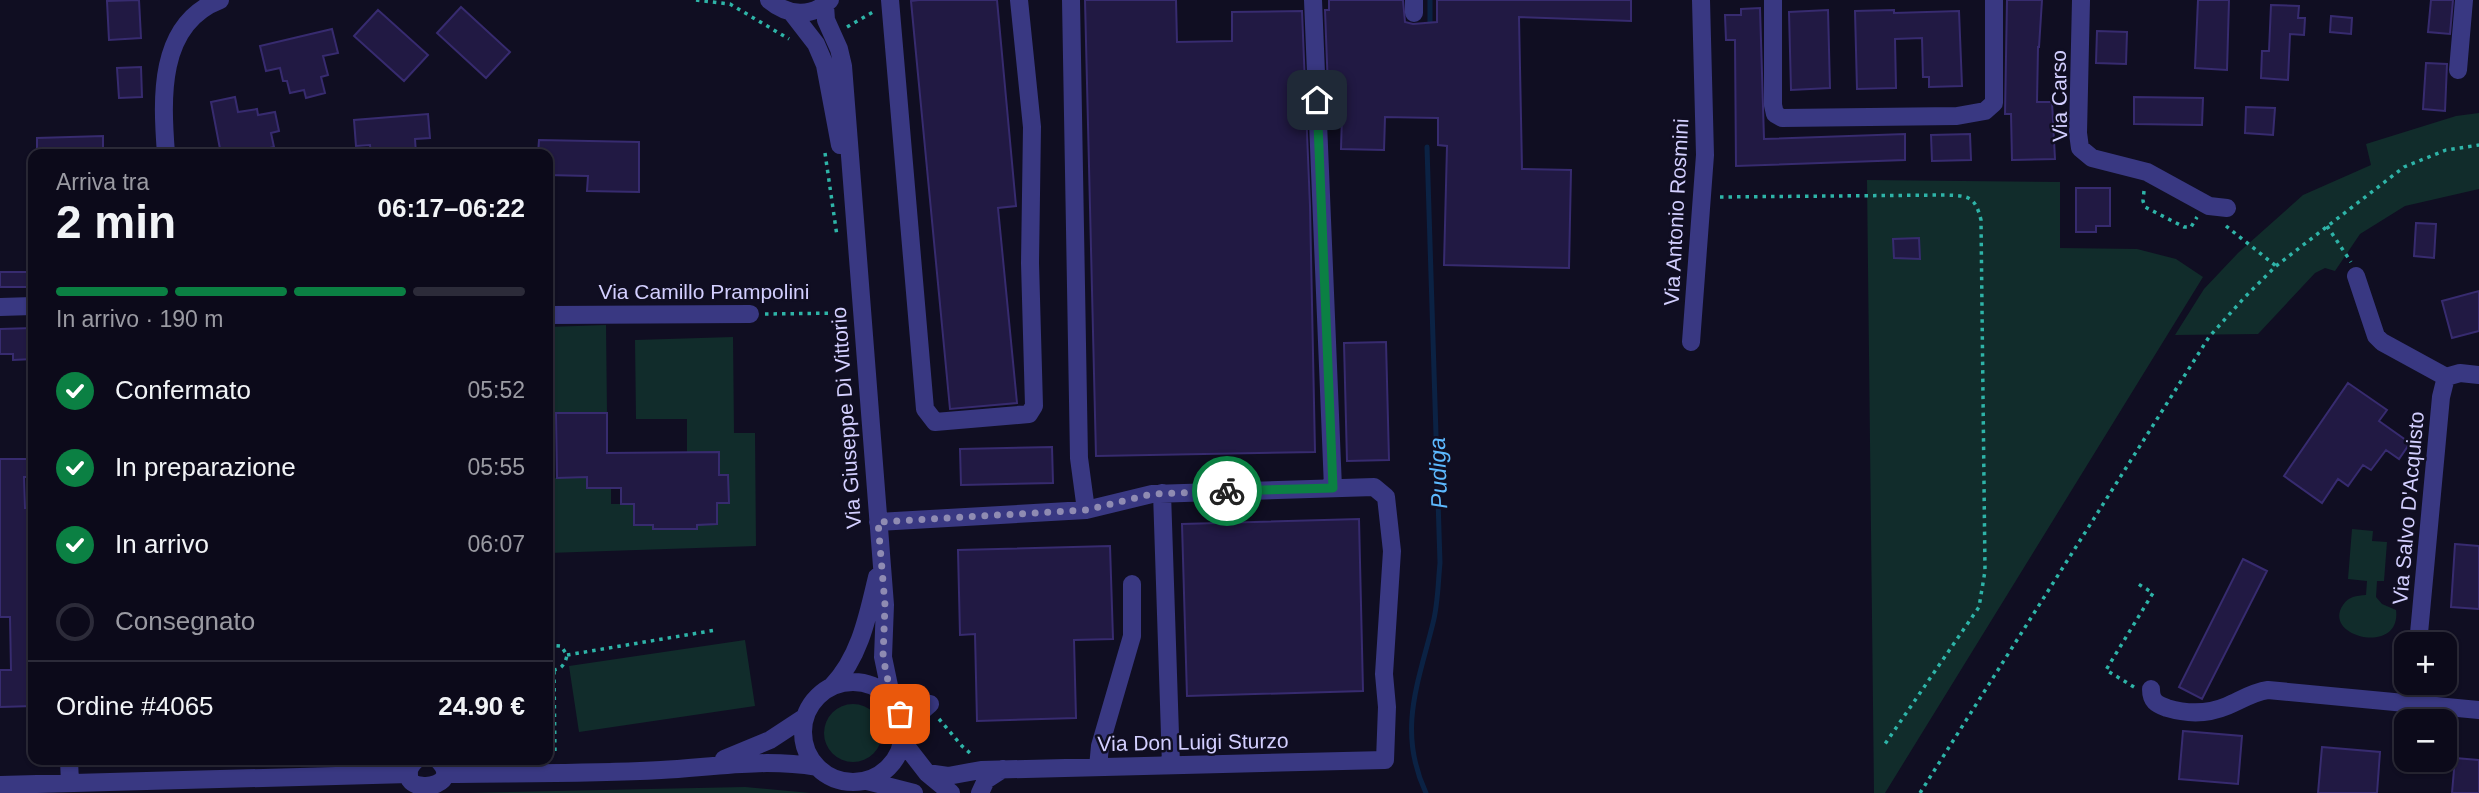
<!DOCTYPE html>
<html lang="it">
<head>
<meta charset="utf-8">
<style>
	body { margin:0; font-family:Arial,sans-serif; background:#1a1827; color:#f1f3f6; height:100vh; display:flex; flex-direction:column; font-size:26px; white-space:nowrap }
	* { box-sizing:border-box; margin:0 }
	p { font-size:23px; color:#9a9aa2 }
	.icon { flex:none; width:38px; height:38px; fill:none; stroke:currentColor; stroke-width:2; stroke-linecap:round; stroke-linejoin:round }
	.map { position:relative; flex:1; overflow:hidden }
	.drawer { position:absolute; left:28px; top:149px; width:525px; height:616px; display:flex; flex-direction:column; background:#0c0a1a; border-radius:14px; box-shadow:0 2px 5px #0004,0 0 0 2px #2c2b39 }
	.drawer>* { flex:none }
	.tools { position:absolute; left:2394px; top:632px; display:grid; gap:14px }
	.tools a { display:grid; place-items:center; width:63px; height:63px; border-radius:14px; background:#0c0a1a; box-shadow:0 2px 5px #0004,0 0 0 2px #2c2b39; font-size:35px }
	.pin { position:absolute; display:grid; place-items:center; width:60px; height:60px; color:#fff; margin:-30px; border-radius:14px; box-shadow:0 4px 10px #0006 }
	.courier { position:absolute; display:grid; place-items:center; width:70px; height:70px; margin:-35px; border:5px solid #0b8043; border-radius:50%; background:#fff; color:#222; box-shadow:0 2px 9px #0007 }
	.overview em { font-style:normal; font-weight:800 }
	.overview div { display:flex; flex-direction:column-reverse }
	.overview { display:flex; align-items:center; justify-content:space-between; height:119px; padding:0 28px }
	h1 { font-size:46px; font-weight:800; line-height:52px }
	.bar { display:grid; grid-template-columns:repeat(4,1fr); gap:10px 7px; align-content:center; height:84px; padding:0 28px }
	.bar i { height:9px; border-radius:5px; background:#2c2b39 }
	.bar .active { background:#0b8043 }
	.bar p { grid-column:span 4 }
	.line { display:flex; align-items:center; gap:18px; padding:0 28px; border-top:2px solid #2c2b39 }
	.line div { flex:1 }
	ol { padding:0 28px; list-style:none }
	li { display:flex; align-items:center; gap:21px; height:77px }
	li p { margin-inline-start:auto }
	li .icon { padding:7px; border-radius:50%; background:#0b8043; color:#fff; stroke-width:4 }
	li:last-child { color:#9a9aa2 }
	li i { width:38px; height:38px; border:4px solid #2c2b39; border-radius:50% }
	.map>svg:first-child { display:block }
	.green { fill:#112c2b }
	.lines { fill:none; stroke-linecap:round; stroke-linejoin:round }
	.stream { stroke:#0b2244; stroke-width:5 }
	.building { fill:#211943; stroke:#372b6f; stroke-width:2 }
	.path { stroke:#2eb4a8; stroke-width:3.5; stroke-dasharray:3.5 5; stroke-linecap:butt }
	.minor { stroke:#393882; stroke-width:18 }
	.done { stroke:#8f8bb2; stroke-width:7; stroke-dasharray:0 12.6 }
	.route { stroke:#0b8043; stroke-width:9 }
	.labels { text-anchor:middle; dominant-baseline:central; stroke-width:5; stroke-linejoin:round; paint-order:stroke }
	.street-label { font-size:21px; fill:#d3cfff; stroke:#100e22 }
	.water-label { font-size:23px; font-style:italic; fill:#5db9ff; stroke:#100e22 }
</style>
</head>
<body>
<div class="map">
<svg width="2479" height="793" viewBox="0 0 2479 793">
	<rect width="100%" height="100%" fill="#100e22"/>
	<path class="green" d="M2479 113V189L2405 206 2360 234 2335 271 2325 268 2315 273 2258 334 2175 335 2204 289 2238 253 2303 195 2371 165 2366 144 2456 116Z
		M1867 180 2060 182V248L2137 249 2176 259 2203 277 1885 793H1874Z
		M606 325 607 413H548V327Z
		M733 337 734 433H755L756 546 548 553V478L587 477V488H611V504H634V525H653L654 529H696L697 525 717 524V503L729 502 728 475H719L718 452H687V419H636L635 340Z
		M2352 529 2373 531 2372 541 2387 542 2384 581H2377L2376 597 2382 604 2396 610C2402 656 2321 637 2343 605 2349 596 2356 596 2366 595L2367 581 2348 579Z
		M745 640 755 706 579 732 569 666Z
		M824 733a29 29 0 1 1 58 0a29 29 0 1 1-58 0Z
		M745 787 810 793H467Z"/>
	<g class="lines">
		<path class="stream" d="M1430 22V0
			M1426 793C1397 731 1418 684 1433 623 1438 604 1438 583 1440 563L1427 147"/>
	</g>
	<path class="building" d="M139 0 141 38 109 40 107 1Z
		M919 0H997L1016 206 998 208 1017 403 950 409 911 1Z
		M1085 0H1176L1177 42 1232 41V12L1302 11 1310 206 1315 452 1096 456Z
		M1329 0H1403L1405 22 1413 24 1437 22V0H1631V21L1519 17 1522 169 1571 170 1569 268 1444 265 1447 146 1438 145V118L1385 117 1384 150 1341 149 1342 115H1329L1325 10H1329Z
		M2007 0H2042L2039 47H2038L2037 102H2052L2055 159 2012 160 2011 114H2005Z
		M2198 0H2229L2227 70 2195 68Z
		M2431 0H2453L2450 34 2428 32Z
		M2271 5 2299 6 2298 18H2305L2304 35 2290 34 2288 80 2261 78 2262 51H2269Z
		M461 7 510 52 486 78 437 33Z
		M1760 8 1764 139 1905 134V160L1736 166 1735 40H1726L1725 15H1741V9Z
		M378 10 428 55 404 81 354 36Z
		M1828 10 1830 88 1791 90 1789 12Z
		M1894 10V13L1959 11 1962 86 1929 87V77H1923L1922 38 1895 39 1896 88 1857 89 1855 11Z
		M2331 16 2352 18 2351 34 2330 32Z
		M332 29 338 53 323 56 328 75 321 77 325 93 306 98 304 90 290 93 287 81H283L280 68 266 71 260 46Z
		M2097 31 2127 32 2126 64 2096 63Z
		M2426 63 2447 64 2445 111 2423 109Z
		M141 67 142 97 119 98 117 68Z
		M235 97 238 112 257 109 258 115 275 112 279 131 271 133 274 147 261 150V154H221L211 102Z
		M2134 97 2203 98 2202 125 2134 124Z
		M2246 107 2275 108 2273 135 2245 133Z
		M428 114 430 138 415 139 416 154H371L370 145 356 146 354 120Z
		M1970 134 1971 160 1932 161 1931 135Z
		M103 136V154H37V138Z
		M539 140 639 142V192L587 191 588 176 548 175V154H538Z
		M2076 188H2110V226H2096V232H2076Z
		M2416 223 2436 224 2434 258 2414 256Z
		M1919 238 1920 259 1894 258 1893 239Z
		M0 272H33V287H0Z
		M2479 291V331L2452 338 2442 301Z
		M33 328V359L13 360V354H0V329Z
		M1386 342 1389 460 1347 461 1344 343Z
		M2348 383 2387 410 2379 421 2410 443 2399 459 2386 450 2371 470 2363 465 2348 486 2338 479 2322 503 2284 476Z
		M556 413H607V453L719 452V475H728L729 503H717V524L697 525V529H653V525H634V504H621V488H587V477L557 478Z
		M1052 447 1053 483 961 485 960 449Z
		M0 459H30V477H24L25 508H33V706L0 707V670H11L10 617H0Z
		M1359 519 1363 691 1187 696 1182 524Z
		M2455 544 2479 546V609L2451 607Z
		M1110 546 1113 639 1074 640 1076 718 977 721 975 634 960 635 958 550Z
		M2243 559 2267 571 2202 699 2179 687Z
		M2183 731 2242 736 2238 784 2179 779Z
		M2322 747 2380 752 2377 793H2318Z
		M2455 758 2479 760V793H2452Z"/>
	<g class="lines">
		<path class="path" d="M696 0 730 4 789 39
			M847 27 873 12
			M825 153 837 236
			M2144 191 2143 201 2145 207 2184 227H2191L2197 217
			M1720 197 1946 195C1969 196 1975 196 1981 220L1985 571 1979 607 1885 744
			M2226 226 2276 266
			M2327 226 2351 262
			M765 314 845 313
			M548 645 561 646 567 655C565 666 559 672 548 669
			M567 655 716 630
			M554 671 555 756
			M2134 687 2106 670 2153 593 2135 582
			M939 719 962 746 971 754
			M1920 793 2209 337 2244 298 2276 266 2404 167 2446 150 2479 145"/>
		<path class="minor" d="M769 0C788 16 812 18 830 0
			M890 0 925 409 935 422 1029 414 1034 406 1030 263 1032 127 1019 0
			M1071 0 1079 458 1086 510
			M1313 0 1333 488
			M1773 0V105L1775 114 1782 118 1957 116 1985 111 1994 103V0
			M2081 0 2078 133 2080 148 2092 158 2147 172 2209 206 2227 208
			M825 5 826 20 839 49 843 66 885 605 883 657 892 700 930 704 914 718 904 732
			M792 13 816 44 825 65 840 145
			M1414 13V0
			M2458 70 2464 0
			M166 154C162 100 157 24 220 0
			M2356 276 2376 336 2382 342 2446 377
			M0 307 33 306
			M548 315 750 314
			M1691 342 1705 155 1701 0
			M2446 377 2460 373 2479 375
			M1162 493 1171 765
			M878 522 1086 510 1152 494 1374 487 1386 497 1392 551 1384 674 1387 707 1385 760 981 770 948 776 927 773
			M2418 644 2441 397 2446 377
			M803 732a50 50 0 1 1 100 0a50 50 0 1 1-100 0Z
			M832 686C860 657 868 615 877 577
			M2151 689C2151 701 2156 704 2167 708 2187 714 2208 714 2227 706 2241 700 2253 692 2268 690L2479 710
			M2413 703 2415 682
			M903 742 927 773 951 793
			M724 759 770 740 805 717
			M69 760 70 783
			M416 760C410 765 407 771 410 780 419 793 462 784 438 760
			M1098 767 1100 746 1132 636V584
			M445 774C517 773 589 774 661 770 714 767 764 758 817 767
			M867 781 914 793
			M0 785 409 774
			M980 793 986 780 1003 769"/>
	</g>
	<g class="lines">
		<path class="done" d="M900 714 892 700 883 657 885 605 878 522 1086 510 1152 494 1227 491"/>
		<path class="route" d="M1227 491 1333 488 1317 100"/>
	</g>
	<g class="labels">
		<g class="street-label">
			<text transform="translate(2059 96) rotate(-91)">Via Carso</text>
			<text transform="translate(1676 212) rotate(-87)">Via Antonio Rosmini</text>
			<text x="704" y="291">Via Camillo Prampolini</text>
			<text transform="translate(846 418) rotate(-94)">Via Giuseppe Di Vittorio</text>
			<text transform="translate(2408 508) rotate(-85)">Via Salvo D'Acquisto</text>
			<text transform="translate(1193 742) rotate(-1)">Via Don Luigi Sturzo</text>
		</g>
		<g class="water-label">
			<text transform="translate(1438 473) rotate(-92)">Pudiga</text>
		</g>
	</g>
</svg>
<div class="tools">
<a>+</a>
<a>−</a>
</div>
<div class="pin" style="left:900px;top:714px;background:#ea580c"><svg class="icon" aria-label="bag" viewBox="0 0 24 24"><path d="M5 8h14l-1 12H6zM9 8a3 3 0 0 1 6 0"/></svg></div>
<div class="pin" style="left:1317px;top:100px;background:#1f2937"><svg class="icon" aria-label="home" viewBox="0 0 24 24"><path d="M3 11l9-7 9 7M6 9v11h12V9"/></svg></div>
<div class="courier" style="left:1227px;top:491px"><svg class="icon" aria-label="bike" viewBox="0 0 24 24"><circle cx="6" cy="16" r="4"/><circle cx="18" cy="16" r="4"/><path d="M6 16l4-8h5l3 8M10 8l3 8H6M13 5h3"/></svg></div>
<section class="drawer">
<div class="overview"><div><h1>2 min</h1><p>Arriva tra</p></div><em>06:17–06:22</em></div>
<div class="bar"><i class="active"></i><i class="active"></i><i class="active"></i><i></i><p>In arrivo · 190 m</p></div>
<ol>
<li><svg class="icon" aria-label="check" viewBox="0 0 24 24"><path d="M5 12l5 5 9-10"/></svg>Confermato<p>05:52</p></li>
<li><svg class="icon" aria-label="check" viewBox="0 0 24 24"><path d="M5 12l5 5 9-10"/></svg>In preparazione<p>05:55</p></li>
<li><svg class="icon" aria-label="check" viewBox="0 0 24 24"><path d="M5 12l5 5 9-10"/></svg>In arrivo<p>06:07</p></li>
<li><i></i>Consegnato</li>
</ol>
<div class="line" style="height:91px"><div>Ordine #4065</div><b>24.90 €</b></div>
</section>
</div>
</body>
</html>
